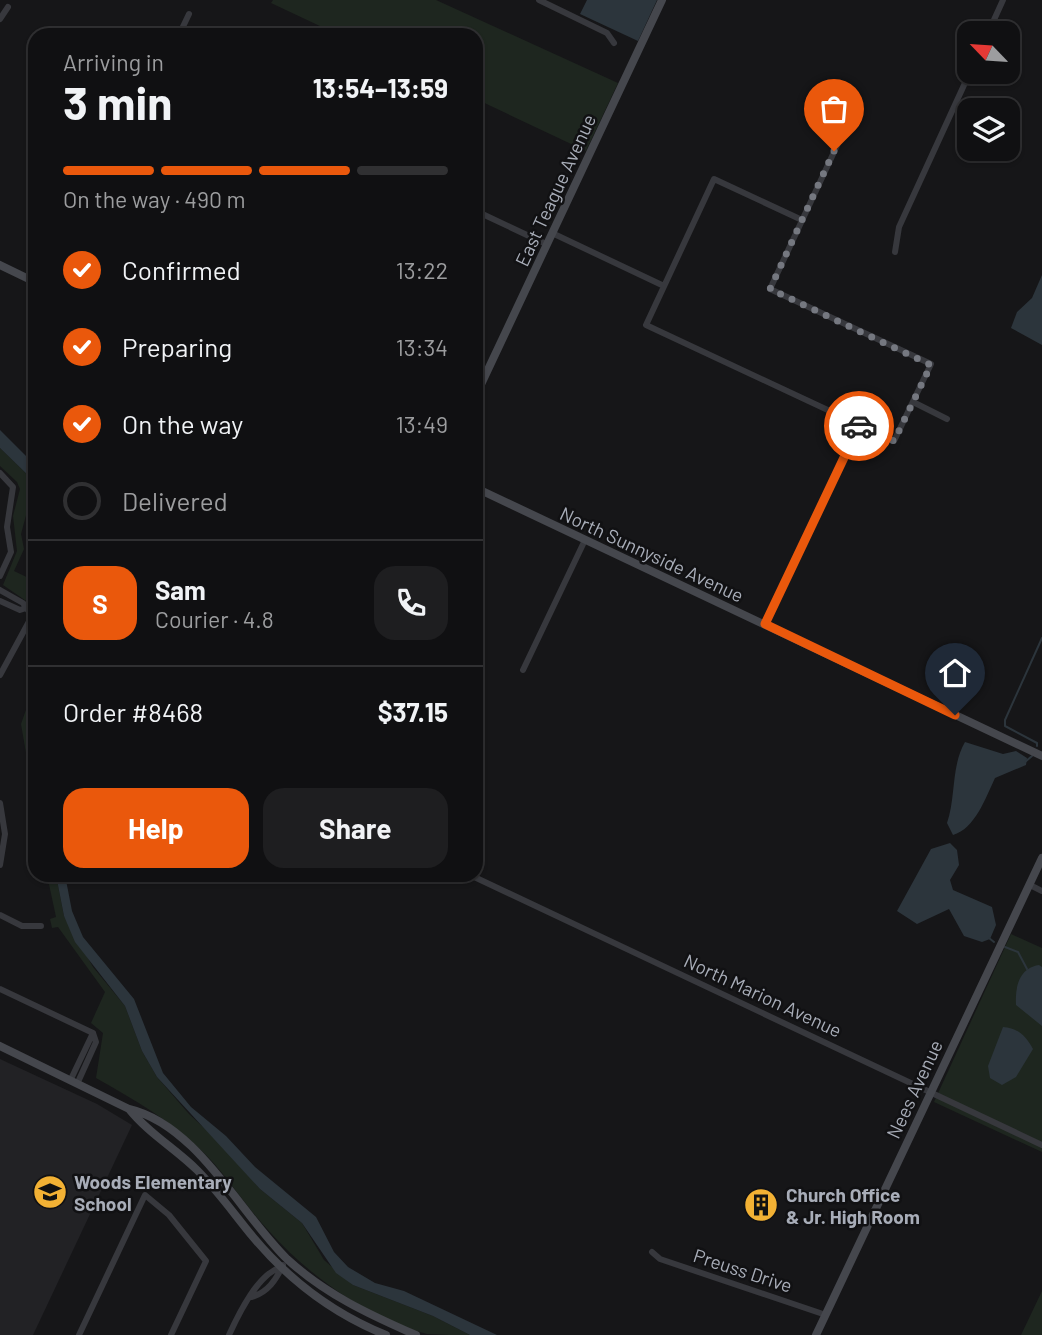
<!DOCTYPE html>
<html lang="en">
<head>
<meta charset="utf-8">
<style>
	body { margin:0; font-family:Barlow,sans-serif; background:#1e1e20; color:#f1f3f6; height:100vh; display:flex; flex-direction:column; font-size:26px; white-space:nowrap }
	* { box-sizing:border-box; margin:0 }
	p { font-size:23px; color:#9c9d9f }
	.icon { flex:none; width:38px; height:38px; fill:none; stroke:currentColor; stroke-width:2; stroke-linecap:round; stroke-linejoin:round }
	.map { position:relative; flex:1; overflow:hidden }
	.panel { position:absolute; left:28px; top:28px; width:455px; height:854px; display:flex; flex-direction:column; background:#101012; border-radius:21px; box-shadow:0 2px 5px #0004,0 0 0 2px #303032 }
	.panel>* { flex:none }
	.needle { width:46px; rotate:295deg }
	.tools { position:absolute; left:957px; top:21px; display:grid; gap:14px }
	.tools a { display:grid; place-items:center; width:63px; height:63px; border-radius:14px; background:#101012; box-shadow:0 2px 5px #0004,0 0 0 2px #303032; font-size:35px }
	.pin { position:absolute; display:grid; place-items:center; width:60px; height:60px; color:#fff; margin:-72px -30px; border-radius:50% 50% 50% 0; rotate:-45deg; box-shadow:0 0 7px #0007 }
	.pin .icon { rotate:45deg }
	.courier { position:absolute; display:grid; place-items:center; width:70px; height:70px; margin:-35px; border:5px solid #ea580c; border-radius:50%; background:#fff; color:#222; box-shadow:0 2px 9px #0007 }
	.summary em { font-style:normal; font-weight:700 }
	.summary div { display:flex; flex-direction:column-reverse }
	.summary { display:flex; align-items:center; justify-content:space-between; height:119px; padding:0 35px }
	h1 { font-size:46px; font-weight:700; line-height:52px }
	.bar { display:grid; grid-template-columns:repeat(4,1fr); gap:10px 7px; align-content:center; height:84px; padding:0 35px }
	.bar i { height:9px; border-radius:5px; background:#303032 }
	.bar .active { background:#ea580c }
	.bar p { grid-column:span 4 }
	.line { display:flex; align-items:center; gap:18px; padding:0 35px; border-top:2px solid #303032 }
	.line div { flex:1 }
	.round { display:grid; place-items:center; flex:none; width:74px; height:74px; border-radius:21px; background:#1e1e20 }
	ol { padding:0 35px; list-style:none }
	li { display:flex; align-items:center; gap:21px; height:77px }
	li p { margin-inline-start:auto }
	li .icon { padding:7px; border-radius:50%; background:#ea580c; color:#fff; stroke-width:4 }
	li:last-child { color:#9c9d9f }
	li i { width:38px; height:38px; border:4px solid #303032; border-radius:50% }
	.action { display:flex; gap:14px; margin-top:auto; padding:14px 35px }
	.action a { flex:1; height:80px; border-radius:21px; background:#ea580c; color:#fff; font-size:28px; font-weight:700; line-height:80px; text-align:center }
	.action a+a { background:#1e1e20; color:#f1f3f6 }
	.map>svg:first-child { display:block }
	.built { fill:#222225 }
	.green { fill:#1e261f }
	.water { fill:#2c353c }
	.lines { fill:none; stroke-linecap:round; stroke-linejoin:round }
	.stream { stroke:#2c353c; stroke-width:2 }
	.street { stroke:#37383d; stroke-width:6 }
	.secondary { stroke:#45474d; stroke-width:8 }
	.done { stroke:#757880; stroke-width:7; stroke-dasharray:0 12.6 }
	.route { stroke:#ea580c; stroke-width:9 }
	.labels { text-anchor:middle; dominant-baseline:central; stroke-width:5; stroke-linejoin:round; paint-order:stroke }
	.street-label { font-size:19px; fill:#a8adb8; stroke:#111113 }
	.poi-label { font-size:19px; font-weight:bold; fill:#a8adb8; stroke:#111113; text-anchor:start }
</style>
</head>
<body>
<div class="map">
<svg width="1042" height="1335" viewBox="0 0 1042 1335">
	<rect width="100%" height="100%" fill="#161618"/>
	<path class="built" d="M0 1059 97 1104 132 1125 33 1335H0Z"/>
	<path class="green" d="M273 0H436L618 83 586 151 476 99V35H339L271 3Z
		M0 448 35 482 21 534 24 549 14 571 35 581V607L3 585 17 551 13 516 20 489 17 482 0 466Z
		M35 684V805L21 724Z
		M47 875H56L64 916 93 967 125 1006 142 1051 157 1077 189 1114 215 1138 260 1189 302 1223 324 1260 353 1285 433 1316 470 1335C457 1335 440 1335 427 1334 367 1317 310 1277 269 1231 246 1207 229 1178 205 1154 173 1122 135 1100 96 1078L103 1033 91 1023 105 992 58 927 52 928 50 919 56 917Z
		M1011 934 1042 948V1152L934 1102Z
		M1042 1291V1335H1021Z"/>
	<path class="water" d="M587 0H657L638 41 580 14Z
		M1042 275V345L1011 328 1017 312 1032 298Z
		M0 430 35 465V482L0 448Z
		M965 742 1003 754 1016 751 1027 758 1026 765 995 778C986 797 975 829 953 835L947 823C956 797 951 766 965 742Z
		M950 843 957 850 959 865 950 880 953 890 992 907 996 925 990 939 982 942 964 936 949 909 917 924 897 911 931 849Z
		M56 875H65L72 911 83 937 134 999 163 1073 191 1107 226 1136 255 1167 316 1217 334 1252 348 1267 375 1283 404 1291 497 1335H470L433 1316 353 1285 336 1273 302 1223 260 1189 157 1077 142 1051 125 1006 75 942 64 916Z
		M1039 965 1042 967V1026L1016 1005C1015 987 1019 968 1039 965Z
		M1003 1027C1018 1028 1026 1036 1033 1049L1016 1077 1002 1085 990 1078 988 1066Z"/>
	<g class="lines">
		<path class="stream" d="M1037 746V743L1005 726V720L1042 638
			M1025 762 1032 756
			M989 938 994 942
			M1005 947 1018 952 1027 969"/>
		<path class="street" d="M539 0 607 33 614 43
			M0 19 8 7
			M988 33 1003 0
			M179 35 189 14
			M476 211 546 244
			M802 220 714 179 646 325 894 441 931 364 770 289 856 105
			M552 233 664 286
			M895 252 899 227 970 72
			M913 402 947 419
			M0 473 13 487 7 527 11 552 0 576
			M0 590 23 603 32 616 0 675
			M0 601 20 610 26 608
			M765 624 860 425
			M523 670 585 540
			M0 803 5 834 0 865
			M470 875 1042 1145
			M1030 885 1042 891
			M0 915 22 926H41
			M0 989 93 1033
			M71 1079 93 1033
			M78 1082 96 1042 93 1033
			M652 1252 660 1259 826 1315
			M252 1297C268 1292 276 1280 283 1265
			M79 1335 145 1195 169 1215 206 1261 171 1335
			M229 1335C239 1313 258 1274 281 1267"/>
		<path class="secondary" d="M0 265 35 282
			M476 395 662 0
			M476 488 1042 756
			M0 1046 129 1109C197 1125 240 1213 287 1259 325 1294 370 1315 416 1335
			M129 1109C148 1133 176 1149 197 1170 218 1191 234 1214 253 1237 289 1280 334 1314 386 1335
			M816 1335 1042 858"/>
	</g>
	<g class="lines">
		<path class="done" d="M834 151 770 289 931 365 894 441 859 426"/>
		<path class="route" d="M859 426 765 624 955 715"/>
	</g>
	<defs>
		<g id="school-disc" transform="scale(1.75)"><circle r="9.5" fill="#f2b134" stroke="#111113"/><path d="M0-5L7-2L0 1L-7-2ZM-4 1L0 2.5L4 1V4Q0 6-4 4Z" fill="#111"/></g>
		<g id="building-disc" transform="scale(1.75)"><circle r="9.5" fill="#f2b134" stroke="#111113"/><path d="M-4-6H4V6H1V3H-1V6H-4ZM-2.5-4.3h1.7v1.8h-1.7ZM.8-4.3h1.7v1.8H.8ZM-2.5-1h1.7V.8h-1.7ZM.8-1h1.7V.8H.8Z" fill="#111"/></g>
	</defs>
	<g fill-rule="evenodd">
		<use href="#school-disc" x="50" y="1192"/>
		<use href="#building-disc" x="761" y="1205"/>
	</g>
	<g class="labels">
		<g class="street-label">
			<text transform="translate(555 190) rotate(-65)">East Teague Avenue</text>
			<text transform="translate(652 554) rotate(25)">North Sunnyside Avenue</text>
			<text transform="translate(763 995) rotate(25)">North Marion Avenue</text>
			<text transform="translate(914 1089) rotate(-65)">Nees Avenue</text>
			<text transform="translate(743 1270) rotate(18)">Preuss Drive</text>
		</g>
		<g class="poi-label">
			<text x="74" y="1181">Woods Elementary<tspan x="74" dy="22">School</tspan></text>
			<text x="786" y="1194">Church Office<tspan x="786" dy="22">&amp; Jr. High Room</tspan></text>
		</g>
	</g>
</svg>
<div class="tools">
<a><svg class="needle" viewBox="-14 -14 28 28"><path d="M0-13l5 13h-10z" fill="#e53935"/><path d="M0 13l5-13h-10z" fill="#9c9d9f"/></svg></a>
<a><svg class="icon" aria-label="layers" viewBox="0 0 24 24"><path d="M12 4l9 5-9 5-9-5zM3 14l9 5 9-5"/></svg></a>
</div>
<div class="pin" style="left:834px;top:151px;background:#ea580c"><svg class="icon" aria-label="bag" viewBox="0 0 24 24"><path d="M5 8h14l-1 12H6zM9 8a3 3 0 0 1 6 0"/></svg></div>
<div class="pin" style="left:955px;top:715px;background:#1f2937"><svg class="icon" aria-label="home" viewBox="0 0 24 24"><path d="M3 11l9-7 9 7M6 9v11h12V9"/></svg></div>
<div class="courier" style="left:859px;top:426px"><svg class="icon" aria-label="car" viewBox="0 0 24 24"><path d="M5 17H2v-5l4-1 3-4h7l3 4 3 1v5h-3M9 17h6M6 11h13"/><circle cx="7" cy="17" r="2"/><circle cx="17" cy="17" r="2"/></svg></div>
<section class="panel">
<div class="summary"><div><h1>3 min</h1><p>Arriving in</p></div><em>13:54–13:59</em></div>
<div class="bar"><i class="active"></i><i class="active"></i><i class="active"></i><i></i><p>On the way · 490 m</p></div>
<ol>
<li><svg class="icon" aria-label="check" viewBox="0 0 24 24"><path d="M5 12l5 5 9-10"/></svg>Confirmed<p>13:22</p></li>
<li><svg class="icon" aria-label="check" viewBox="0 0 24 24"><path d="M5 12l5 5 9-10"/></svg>Preparing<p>13:34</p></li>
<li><svg class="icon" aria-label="check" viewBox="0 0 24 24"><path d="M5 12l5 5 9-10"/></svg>On the way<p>13:49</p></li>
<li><i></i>Delivered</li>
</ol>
<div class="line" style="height:126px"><b class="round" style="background:#ea580c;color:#fff">S</b><div><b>Sam</b><p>Courier · 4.8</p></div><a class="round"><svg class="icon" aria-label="phone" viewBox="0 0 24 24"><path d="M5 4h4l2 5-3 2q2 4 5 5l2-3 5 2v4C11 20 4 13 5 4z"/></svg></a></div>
<div class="line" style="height:91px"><div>Order #8468</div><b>$37.15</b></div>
<div class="action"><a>Help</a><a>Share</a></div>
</section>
</div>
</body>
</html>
